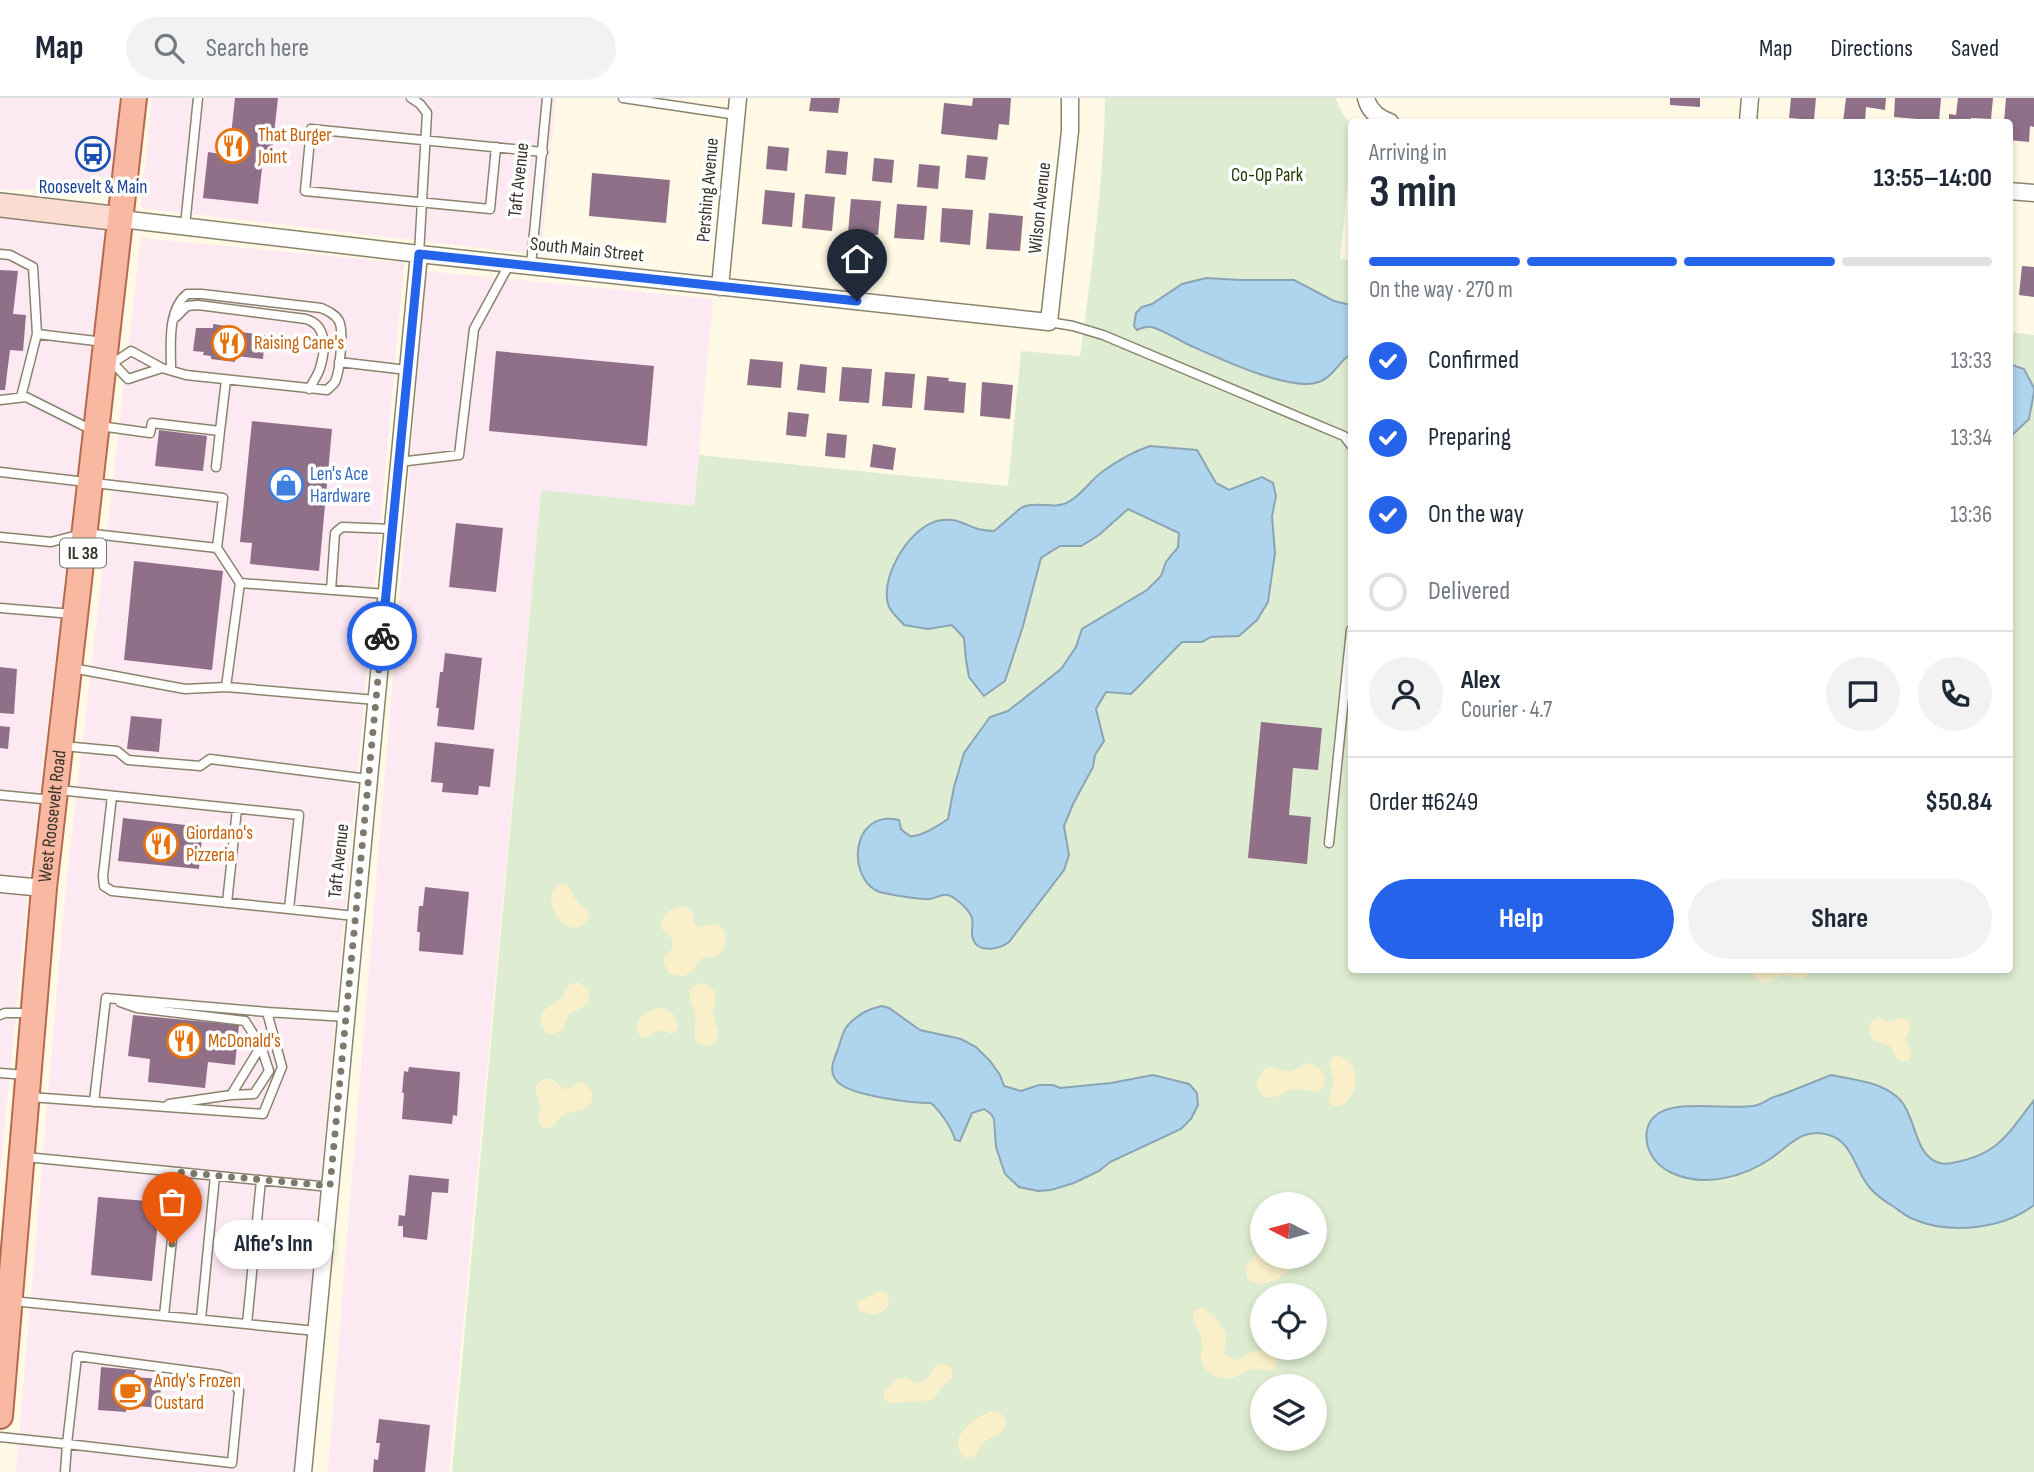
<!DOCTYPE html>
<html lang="en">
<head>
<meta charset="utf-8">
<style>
	body { margin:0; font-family:"Sofia Sans Condensed",sans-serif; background:#f2f2f3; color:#1f2937; height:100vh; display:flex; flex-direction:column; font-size:26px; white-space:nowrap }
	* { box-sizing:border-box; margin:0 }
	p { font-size:23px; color:#747a83 }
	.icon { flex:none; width:38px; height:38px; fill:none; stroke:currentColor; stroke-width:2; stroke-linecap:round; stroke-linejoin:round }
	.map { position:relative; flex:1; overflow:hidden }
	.details { position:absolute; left:1348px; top:21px; width:665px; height:854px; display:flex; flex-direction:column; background:#fff; border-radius:7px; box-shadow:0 4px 10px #0003 }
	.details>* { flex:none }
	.needle { width:46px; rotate:276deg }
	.buttons { position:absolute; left:1250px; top:1094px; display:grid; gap:14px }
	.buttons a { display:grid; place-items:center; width:77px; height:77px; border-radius:50%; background:#fff; box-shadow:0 4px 10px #0003; font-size:35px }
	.pin { position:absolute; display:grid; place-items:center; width:60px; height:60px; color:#fff; margin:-72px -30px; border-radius:50% 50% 50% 0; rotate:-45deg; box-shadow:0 0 7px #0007 }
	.pin .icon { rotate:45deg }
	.courier { position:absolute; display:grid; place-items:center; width:70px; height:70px; margin:-35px; border:5px solid #2563eb; border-radius:50%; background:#fff; color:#222; box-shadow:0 2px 9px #0007 }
	.bubble { position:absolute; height:49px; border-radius:24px; background:#fff; box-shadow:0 4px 10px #0003; font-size:23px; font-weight:700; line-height:49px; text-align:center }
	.overview em { font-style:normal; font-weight:700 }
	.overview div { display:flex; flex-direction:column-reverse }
	.overview { display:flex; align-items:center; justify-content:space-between; height:119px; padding:0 21px }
	h1 { font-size:46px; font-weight:700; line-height:52px }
	.bar { display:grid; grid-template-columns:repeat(4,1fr); gap:10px 7px; align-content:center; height:84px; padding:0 21px }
	.bar i { height:9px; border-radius:5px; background:#e0e1e3 }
	.bar .selected { background:#2563eb }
	.bar p { grid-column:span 4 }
	.line { display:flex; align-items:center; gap:18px; padding:0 21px; border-top:2px solid #e0e1e3 }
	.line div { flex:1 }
	.round { display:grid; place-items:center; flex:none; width:74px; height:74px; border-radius:37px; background:#f2f2f3 }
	ol { padding:0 21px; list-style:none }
	li { display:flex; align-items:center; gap:21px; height:77px }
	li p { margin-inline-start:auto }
	li .icon { padding:7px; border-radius:50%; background:#2563eb; color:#fff; stroke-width:4 }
	li:last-child { color:#747a83 }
	li i { width:38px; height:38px; border:4px solid #e0e1e3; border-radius:50% }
	.action { display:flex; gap:14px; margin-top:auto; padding:14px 21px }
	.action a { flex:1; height:80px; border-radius:42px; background:#2563eb; color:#fff; font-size:28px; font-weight:700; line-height:80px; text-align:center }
	.action a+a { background:#f2f2f3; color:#1f2937 }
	header { display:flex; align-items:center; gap:42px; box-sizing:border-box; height:98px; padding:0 35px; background:#fff; border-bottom:2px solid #e0e1e3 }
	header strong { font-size:33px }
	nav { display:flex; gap:38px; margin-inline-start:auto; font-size:24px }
	.search { width:490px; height:63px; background:#f2f2f3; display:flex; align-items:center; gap:18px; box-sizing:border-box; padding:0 24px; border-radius:38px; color:#747a83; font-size:26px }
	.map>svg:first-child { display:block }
	.commercial { fill:#fde9f1 }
	.green { fill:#deedd1; fill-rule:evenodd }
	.sand { fill:#f9f0ca }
	.water { fill:#afd4ee; stroke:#8ba4b4; stroke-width:2 }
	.building { fill:#8f7088 }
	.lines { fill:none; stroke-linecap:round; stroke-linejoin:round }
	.lane-casing { stroke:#8a846d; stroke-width:11 }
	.street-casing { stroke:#8a846d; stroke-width:19 }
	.secondary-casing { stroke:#8a846d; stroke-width:26 }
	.primary-casing { stroke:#b26b4f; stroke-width:28 }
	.lane { stroke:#fff; stroke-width:8 }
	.street { stroke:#fff; stroke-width:16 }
	.secondary { stroke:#fcdbd0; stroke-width:23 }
	.primary { stroke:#f9b8a1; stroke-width:24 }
	.done { stroke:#7d7a6c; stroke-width:7; stroke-dasharray:0 12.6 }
	.route { stroke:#2563eb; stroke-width:9 }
	.labels { text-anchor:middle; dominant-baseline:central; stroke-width:7; stroke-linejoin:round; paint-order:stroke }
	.shield { fill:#fff; stroke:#73726b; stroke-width:2 }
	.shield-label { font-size:18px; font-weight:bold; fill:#37352b }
	.food-label { font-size:19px; fill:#c56008; stroke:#fff; text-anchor:start }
	.park-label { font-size:19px; fill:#1f3500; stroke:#fff }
	.street-label { font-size:19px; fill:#37352b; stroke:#fff }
	.transit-label { font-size:19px; fill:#164399; stroke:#fff }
	.shop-label { font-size:19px; fill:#366cbe; stroke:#fff; text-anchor:start }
</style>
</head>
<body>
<header>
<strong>Map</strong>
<div class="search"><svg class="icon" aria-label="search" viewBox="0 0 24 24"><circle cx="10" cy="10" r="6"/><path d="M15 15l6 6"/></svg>Search here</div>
<nav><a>Map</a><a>Directions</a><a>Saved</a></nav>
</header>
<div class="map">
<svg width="2034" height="1374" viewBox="0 0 2034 1374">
	<rect width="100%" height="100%" fill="#fff9e5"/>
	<path class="commercial" d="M0 0H119L111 91 0 92Z
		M152 0H556L541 157 141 110Z
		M0 119 106 131 28 794 0 1076Z
		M141 140 404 165 294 1374H16L66 788Z
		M426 173 713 201 694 408 541 393 449 1374H328Z"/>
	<path class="green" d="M1105 0H1335L1344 18 1351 25V52L1340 161 1351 163V872H2009V234L2034 237V1374H452L541 392 694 408 699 357 1008 388 1021 253 1080 258C1091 172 1104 86 1105 0ZM1262 1106H1314V1158H1262ZM1262 1197H1314V1250H1262ZM1262 1288H1314V1340H1262Z"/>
	<path class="sand" d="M560 786C573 788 570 796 578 804 584 811 595 815 585 825 565 844 537 798 560 786Z
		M682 808C698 812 689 819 697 829L716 826 725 833C726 842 725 856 714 859 710 860 707 858 703 860 697 863 695 870 692 875L681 878 671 876C653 858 676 856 673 844 672 839 664 834 661 829 662 817 670 810 682 808Z
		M1753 872H1810C1805 887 1794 879 1783 876L1772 883 1762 885 1754 878Z
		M578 884 588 891C592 908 583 910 569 916L562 932 553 936 546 935 541 924 543 913 562 900 569 887Z
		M703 885C725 894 710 906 714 921 716 930 721 933 716 943L708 948 698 946C690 936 698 929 695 918 693 904 680 889 703 885Z
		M659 910C671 911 679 919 677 931L672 936 661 932 654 934C651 939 645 941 640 938 632 923 644 913 659 910Z
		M1878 919 1889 924 1904 919 1909 923 1910 931 1905 940 1911 956 1909 963 1903 964 1898 962 1890 948 1873 942C1868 933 1868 924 1878 919Z
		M1336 958C1362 961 1361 1000 1339 1009L1330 1006 1329 1002 1334 982 1329 967 1332 960Z
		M1307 965 1318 969 1325 979 1323 990C1313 998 1307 990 1296 991 1282 992 1259 1014 1257 983 1270 956 1274 976 1291 973 1297 972 1302 967 1307 965Z
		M545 981H552L565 992 580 984 585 985 592 994 591 1006 582 1012 563 1016 552 1029 544 1030C533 1019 542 1019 540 1007 538 994 530 990 545 981Z
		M1262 1140V1158L1295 1159 1297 1166C1284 1178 1265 1192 1248 1182 1241 1164 1252 1166 1258 1153 1259 1151 1261 1143 1262 1140Z
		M879 1194H885C895 1204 884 1215 873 1217L860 1213 857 1207 858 1204Z
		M1202 1210 1213 1217 1226 1236 1225 1255 1228 1259 1238 1262 1257 1252 1270 1253 1278 1260 1276 1270C1267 1275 1259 1269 1249 1272 1244 1274 1240 1278 1235 1279 1221 1284 1202 1276 1201 1260 1201 1255 1203 1249 1202 1244 1200 1232 1191 1224 1194 1213Z
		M940 1266H944L952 1270V1279L942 1289 933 1302 892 1305 884 1301V1294L895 1282 905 1279 916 1285 924 1284 936 1268Z
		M994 1313C1004 1315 1011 1326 1001 1334 996 1338 990 1339 985 1343 981 1348 978 1353 975 1358L965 1360C944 1340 975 1318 994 1313Z"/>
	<path class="water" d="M1206 180 1240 182H1294L1334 203 1351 207V256C1339 263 1333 279 1319 284 1291 295 1214 258 1187 246 1176 240 1164 233 1152 229 1147 228 1142 230 1137 232L1134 228 1136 215 1142 209 1152 206 1182 186Z
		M2009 266 2024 271 2034 290V294L2029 321 2009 340Z
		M1150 348 1197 352 1216 385 1229 392 1262 379 1273 385 1276 398 1272 418 1275 455 1268 504 1257 522 1239 538 1211 539 1202 544H1182L1131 596 1106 594 1096 611 1104 643 1095 657 1093 669 1073 706 1064 728 1069 757 1064 772 1009 844C1000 851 978 856 973 841 970 834 974 826 972 820 969 811 961 805 954 800 944 793 940 799 930 801 923 802 884 796 877 793 846 777 852 711 899 722L901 731C902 732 908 737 910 738 919 740 941 726 948 721L954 689 964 655 990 619 1008 613 1061 571 1076 549 1082 531 1147 492 1161 478 1166 464 1178 449 1179 435 1128 411 1099 437 1081 448H1060L1041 460 1023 528 1005 583 984 598 969 579 966 562 964 540 952 527 928 531 904 527C899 521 890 514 888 506 880 477 912 425 942 422 958 420 965 427 978 431 983 432 989 433 994 433 1001 428 1019 410 1023 409 1039 402 1055 413 1070 403 1083 395 1091 382 1102 374 1117 363 1132 354 1150 348Z
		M882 908 889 910 920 932 961 941 976 949 990 963 1000 977 1004 988 1021 993 1039 987H1053L1060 990 1111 985 1153 977 1189 986 1197 995 1198 1007 1191 1021 1181 1031 1110 1064 1099 1073 1074 1085 1051 1092 1038 1093 1019 1089 1005 1076 996 1049 994 1021 991 1016 984 1011 972 1015 960 1043 955 1042C952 1030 940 1013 931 1005 910 1005 856 998 840 986 827 976 833 963 838 951 843 936 843 929 857 919 864 913 873 910 882 908Z
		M1831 977C1852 981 1879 984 1896 998 1911 1010 1913 1034 1922 1050 1929 1062 1938 1068 1952 1065 1998 1057 2007 1037 2034 1002V1107C2003 1131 1950 1137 1913 1121 1905 1118 1898 1111 1891 1107 1883 1102 1876 1097 1870 1090 1855 1073 1853 1044 1829 1037 1803 1029 1791 1046 1773 1059 1745 1079 1704 1090 1672 1075 1661 1070 1652 1061 1648 1049 1645 1039 1646 1026 1654 1019 1672 1000 1727 1012 1752 1008 1761 1007 1764 1004 1771 1000 1776 998 1781 997 1786 995 1801 989 1816 983 1831 977Z"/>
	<path class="building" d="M235 0H278L271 62 263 61 258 106 203 100 208 54 220 56 222 37H231Z
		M811 0H840L838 15 809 13Z
		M973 0H1011L1009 27 999 26 997 42 941 36 944 5 972 8Z
		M1670 0H1700V9L1670 7Z
		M1791 0H1816L1814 22 1789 20Z
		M1846 0H1886L1885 12 1866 9 1865 24H1843Z
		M1895 0H1941L1939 24H1917V21L1894 19Z
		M1958 0H1993L1991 21 1971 20V24H1949V16L1956 17Z
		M2006 0H2034V29L2030 28 2029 44 2009 42V24H2004Z
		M768 48 789 50 787 73 766 71Z
		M827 52 848 54 846 77 825 75Z
		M967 57 988 59 985 82 965 80Z
		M874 60 894 62 892 85 872 83Z
		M919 66 940 68 938 91 917 89Z
		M592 75 670 82 666 125 589 118Z
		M765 92 795 95 792 129 762 126Z
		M805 96 835 99 832 133 802 130Z
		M851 101 881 103 878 137 848 135Z
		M897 106 927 108 924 142 894 140Z
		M942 110 973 112 970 147 940 144Z
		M989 115 1023 118 1020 153 986 151Z
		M2022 168 2034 169V199L2019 197Z
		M0 172 18 173 13 216 26 217 23 253 10 252 5 292H0Z
		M213 226 234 229 233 233 265 237 263 261 236 258 235 264 211 261V258L203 257 204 254 193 253 196 230H213Z
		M496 253 654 268 647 348 489 333Z
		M750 261 783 264 781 290 747 287Z
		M800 266 827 269 825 295 797 292Z
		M842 269 872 271 869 305 839 303Z
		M885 274 915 276 912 310 882 308Z
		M927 278 949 280 948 283 966 285 964 315 924 312Z
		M982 284 1013 287 1010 321 980 318Z
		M788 314 809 316 806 339 786 337Z
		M252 323 332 331 319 473 250 466 252 445 240 444Z
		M159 332 207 338 203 373 155 368Z
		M827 335 847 337 845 360 825 358Z
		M873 346 896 350 893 372 870 369Z
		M456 425 503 430 496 494 449 489Z
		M134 463 223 473 212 572 124 562Z
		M445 555 482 560 474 632 437 628 439 610H436L440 574H443Z
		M0 569 17 571 14 616 0 615Z
		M131 618 162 621 159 654 127 651Z
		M1261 624 1322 630 1318 672 1293 670 1289 717 1311 719 1307 766 1248 760Z
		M0 628 10 629 8 651 0 650Z
		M435 644 494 651 490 689 479 688 478 697 442 694 443 685 431 684Z
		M123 720 203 729 199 771 118 763Z
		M425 789 469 794 463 857 419 853 420 834H417L419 808H423Z
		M133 917 239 927 235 967 208 964 205 990 148 984 150 961 128 958Z
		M409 969 460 974 457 1018 453 1017 452 1026 402 1021 404 995H402L404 973 408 974Z
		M409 1077 449 1081 448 1095 432 1094 427 1142 403 1139V1128H398L399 1117 405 1118Z
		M98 1099 160 1104 152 1183 91 1177Z
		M101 1269 136 1272 133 1279 162 1281 159 1310 126 1307V1314L98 1312Z
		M379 1321 430 1327 425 1374H373L374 1361 378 1362 380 1345H376Z"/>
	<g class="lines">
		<g class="lane-casing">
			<path id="lane" d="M411 0 420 6 427 15 419 156
				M623 0 737 17
				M496 49 490 111 305 93 311 31 543 54
				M185 128 198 0
				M0 156 10 157 33 169 37 236 104 244
				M531 167 547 0
				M176 219 187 208 198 207 306 221C327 227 326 251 320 270 318 277 313 284 309 291
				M1049 224 1073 228 1103 237 1344 338 1351 347
				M107 264 113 265 131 253 162 270 186 277 327 292C330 289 333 287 335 284 340 273 344 233 339 223 335 216 328 213 321 210L202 196H187C167 212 171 247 171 271
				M339 264 407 272
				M113 265 128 281 162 270
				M21 299 37 236
				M0 302 26 299 94 333
				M100 328 150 335 152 325 220 333 226 282
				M399 364 459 357 474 231 510 165
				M216 369 220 333
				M0 374 223 400 217 450 85 435 51 444 0 439
				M240 485 386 496
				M331 492 335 435 342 429 392 431
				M0 510 73 516
				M72 570 185 591 226 589 240 485 217 450
				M226 589 376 602
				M63 648 117 653 128 662 200 668 210 661 368 681
				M58 692 299 717 289 811 355 818
				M0 697 53 702
				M112 698 103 778 104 788 112 793 289 811
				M1329 745 1351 532
				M227 805 237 711
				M120 904 137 910 245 923 261 948 231 997 169 1006
				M267 914 346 919
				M0 917 5 915H31
				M0 975 26 977
				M231 997 254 996 269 973 261 948
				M30 999 263 1016 282 969 267 914 106 900 94 1004
				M26 1059 330 1089
				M12 1203 316 1233
				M164 1218 179 1074
				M201 1221 215 1078
				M247 1226 261 1082
				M77 1258 220 1277 230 1280 239 1293 232 1365 67 1346Z
				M0 1339 67 1346 65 1374"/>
		</g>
		<g class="street-casing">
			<path id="street" d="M1366 0C1369 13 1378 20 1390 24
				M1748 24 1750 0
				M2009 93 2034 95
				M121 121 419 156 1049 224 1070 33V0
				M720 189 738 0
				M0 786 44 790
				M303 1374 419 156"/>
		</g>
		<g class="secondary-casing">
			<path id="secondary" d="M0 107 121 121"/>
		</g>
		<g class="primary-casing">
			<g id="primary">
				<path id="s1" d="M0 1318 44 790 134 0"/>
			</g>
		</g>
		<use href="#lane" class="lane"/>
		<use href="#street" class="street"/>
		<use href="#secondary" class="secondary"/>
		<use href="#primary" class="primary"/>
	</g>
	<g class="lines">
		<path class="done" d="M172 1146 178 1074 330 1088 382 538"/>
		<path class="route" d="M382 538 419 156 857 203"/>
	</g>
	<defs>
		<g id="restaurant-ring" transform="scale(1.75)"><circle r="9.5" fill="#fff" stroke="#e8710a" stroke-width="1.5"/><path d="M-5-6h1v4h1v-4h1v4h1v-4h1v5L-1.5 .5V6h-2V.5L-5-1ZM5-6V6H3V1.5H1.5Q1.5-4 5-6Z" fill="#e8710a"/></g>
		<g id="bus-ring" transform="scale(1.75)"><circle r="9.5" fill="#fff" stroke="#1a4fb4" stroke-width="1.5"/><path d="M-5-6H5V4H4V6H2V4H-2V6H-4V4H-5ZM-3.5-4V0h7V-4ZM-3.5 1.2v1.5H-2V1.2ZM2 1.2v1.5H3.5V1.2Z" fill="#1a4fb4"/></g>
		<g id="shop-ring" transform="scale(1.75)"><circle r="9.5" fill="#fff" stroke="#3f7fe0" stroke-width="1.5"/><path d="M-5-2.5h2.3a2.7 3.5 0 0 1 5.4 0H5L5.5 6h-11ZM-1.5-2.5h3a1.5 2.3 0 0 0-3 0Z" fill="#3f7fe0"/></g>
		<g id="cafe-ring" transform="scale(1.75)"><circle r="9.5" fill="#fff" stroke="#e8710a" stroke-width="1.5"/><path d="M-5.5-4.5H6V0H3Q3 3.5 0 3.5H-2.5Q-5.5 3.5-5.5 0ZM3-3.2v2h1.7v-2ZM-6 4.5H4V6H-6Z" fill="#e8710a"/></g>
	</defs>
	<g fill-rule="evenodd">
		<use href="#restaurant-ring" x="233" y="48"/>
		<use href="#bus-ring" x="93" y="56"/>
		<use href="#restaurant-ring" x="229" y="245"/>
		<use href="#shop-ring" x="286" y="387"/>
		<use href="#restaurant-ring" x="161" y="746"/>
		<use href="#restaurant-ring" x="184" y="943"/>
		<use href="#cafe-ring" x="130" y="1294"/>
	</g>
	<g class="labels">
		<rect class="shield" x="60" y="440.5" width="46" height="29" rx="5"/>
		<g class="shield-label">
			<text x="83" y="455">IL 38</text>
		</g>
		<g class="food-label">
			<text x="258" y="37">That Burger<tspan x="258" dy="22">Joint</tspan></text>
			<text x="254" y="245">Raising Cane's</text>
			<text x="186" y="735">Giordano's<tspan x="186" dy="22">Pizzeria</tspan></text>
			<text x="208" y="943">McDonald's</text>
			<text x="154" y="1283">Andy's Frozen<tspan x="154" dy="22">Custard</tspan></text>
		</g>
		<g class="park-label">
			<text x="1267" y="77">Co-Op Park</text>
		</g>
		<g class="street-label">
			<text transform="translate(519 82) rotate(-84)">Taft Avenue</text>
			<text transform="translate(708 92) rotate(-85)">Pershing Avenue</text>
			<text transform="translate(1040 110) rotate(-84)">Wilson Avenue</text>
			<text transform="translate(587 152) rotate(6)">South Main Street</text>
			<text stroke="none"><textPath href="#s1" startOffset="602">West Roosevelt Road</textPath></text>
			<text transform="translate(339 763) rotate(-84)">Taft Avenue</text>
		</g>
		<g class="transit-label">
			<text x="93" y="89">Roosevelt &amp; Main</text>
		</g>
		<g class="shop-label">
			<text x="310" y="376">Len's Ace<tspan x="310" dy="22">Hardware</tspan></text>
		</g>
	</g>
</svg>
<div class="buttons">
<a><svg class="needle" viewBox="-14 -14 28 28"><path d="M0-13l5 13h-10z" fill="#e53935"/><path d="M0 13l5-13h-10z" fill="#747a83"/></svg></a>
<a><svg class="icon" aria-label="locate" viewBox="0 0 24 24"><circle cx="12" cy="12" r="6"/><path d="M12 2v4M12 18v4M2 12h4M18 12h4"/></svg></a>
<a><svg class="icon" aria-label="layers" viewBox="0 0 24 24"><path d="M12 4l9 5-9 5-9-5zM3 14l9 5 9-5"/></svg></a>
</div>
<div class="pin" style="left:172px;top:1146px;background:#ea580c"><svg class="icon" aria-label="bag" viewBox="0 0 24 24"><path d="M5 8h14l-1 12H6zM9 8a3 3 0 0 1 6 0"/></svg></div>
<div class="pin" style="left:857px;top:203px;background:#1f2937"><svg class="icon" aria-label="home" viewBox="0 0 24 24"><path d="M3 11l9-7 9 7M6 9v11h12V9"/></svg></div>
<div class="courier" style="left:382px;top:538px"><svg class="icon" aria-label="bike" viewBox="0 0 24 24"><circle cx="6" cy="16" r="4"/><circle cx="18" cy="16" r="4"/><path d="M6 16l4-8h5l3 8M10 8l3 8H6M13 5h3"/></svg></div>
<div class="bubble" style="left:214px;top:1122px;width:119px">Alfie’s Inn</div>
<section class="details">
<div class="overview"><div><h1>3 min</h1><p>Arriving in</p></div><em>13:55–14:00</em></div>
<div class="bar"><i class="selected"></i><i class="selected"></i><i class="selected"></i><i></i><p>On the way · 270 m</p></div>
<ol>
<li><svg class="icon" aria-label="check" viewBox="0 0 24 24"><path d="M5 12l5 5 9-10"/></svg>Confirmed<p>13:33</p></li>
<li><svg class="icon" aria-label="check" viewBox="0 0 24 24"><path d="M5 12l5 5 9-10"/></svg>Preparing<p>13:34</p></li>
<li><svg class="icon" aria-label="check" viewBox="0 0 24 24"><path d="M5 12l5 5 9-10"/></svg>On the way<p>13:36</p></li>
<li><i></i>Delivered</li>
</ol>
<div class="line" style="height:126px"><a class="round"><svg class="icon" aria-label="person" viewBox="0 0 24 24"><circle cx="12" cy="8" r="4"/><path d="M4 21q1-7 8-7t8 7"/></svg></a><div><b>Alex</b><p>Courier · 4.7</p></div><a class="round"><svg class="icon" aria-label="chat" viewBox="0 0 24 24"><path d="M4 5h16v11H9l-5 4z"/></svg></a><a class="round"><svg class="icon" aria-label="phone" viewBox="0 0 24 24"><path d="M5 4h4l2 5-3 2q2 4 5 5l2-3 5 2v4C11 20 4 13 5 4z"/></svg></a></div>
<div class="line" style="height:91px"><div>Order #6249</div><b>$50.84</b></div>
<div class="action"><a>Help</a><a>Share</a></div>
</section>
</div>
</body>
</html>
